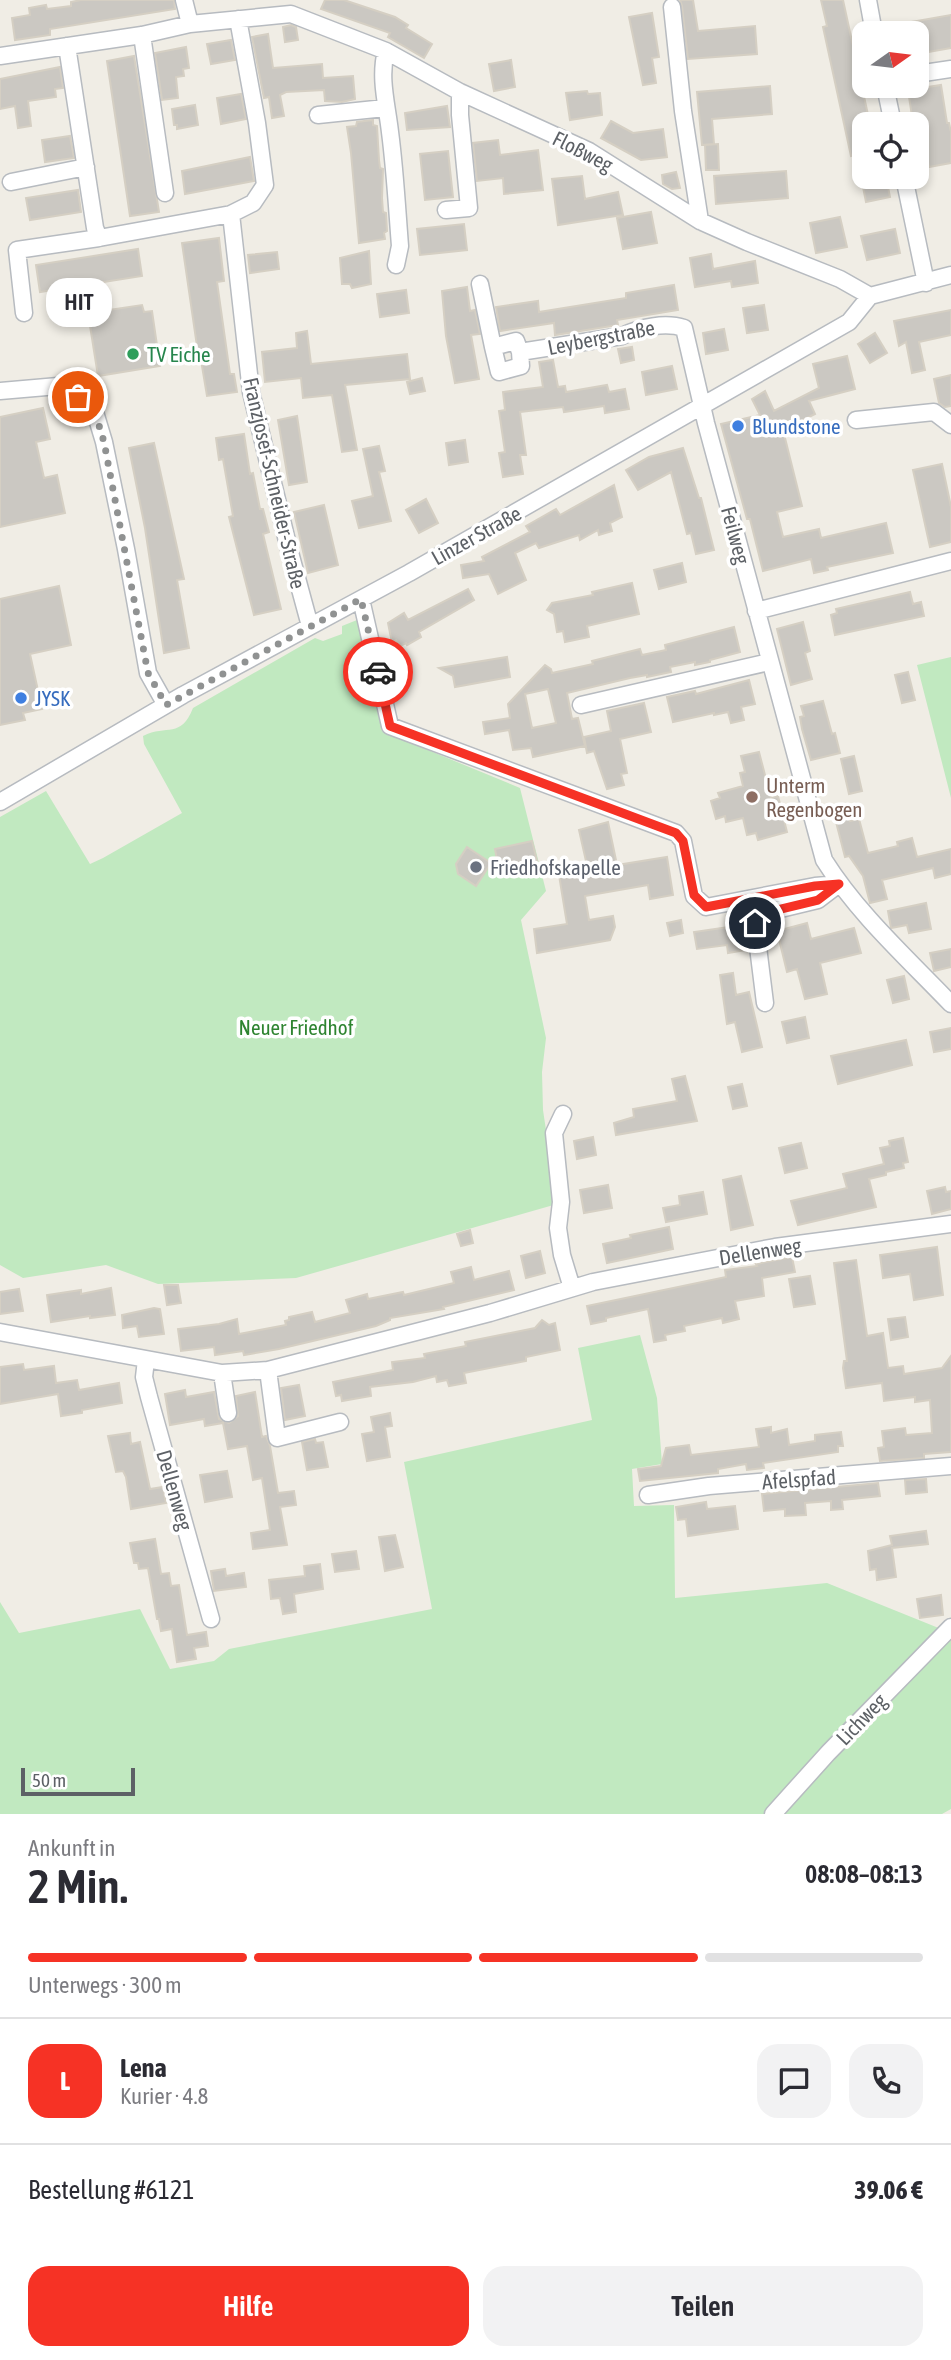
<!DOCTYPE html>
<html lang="de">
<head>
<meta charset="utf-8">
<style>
	body { margin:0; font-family:"Asap Condensed",sans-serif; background:#f2f2f3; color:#2b2b33; height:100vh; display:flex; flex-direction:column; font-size:26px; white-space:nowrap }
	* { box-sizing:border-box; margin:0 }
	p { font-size:23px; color:#7c7c81 }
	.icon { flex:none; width:38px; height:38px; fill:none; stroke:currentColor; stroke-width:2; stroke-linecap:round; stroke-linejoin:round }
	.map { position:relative; height:1814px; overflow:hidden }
	.details { display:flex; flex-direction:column; background:#fff; flex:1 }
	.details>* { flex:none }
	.needle { width:46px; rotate:76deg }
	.fabs { position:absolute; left:852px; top:21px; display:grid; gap:14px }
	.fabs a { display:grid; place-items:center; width:77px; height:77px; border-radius:14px; background:#fff; box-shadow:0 4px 10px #0003; font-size:35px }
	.scale { position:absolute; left:21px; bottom:18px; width:114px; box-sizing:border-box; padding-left:7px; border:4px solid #5d6166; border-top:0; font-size:19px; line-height:24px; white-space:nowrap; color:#5d6166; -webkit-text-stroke:5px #fff; paint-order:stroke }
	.pin { position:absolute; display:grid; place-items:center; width:60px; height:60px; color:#fff; margin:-30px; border:4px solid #fff; border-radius:50%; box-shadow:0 2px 7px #0007 }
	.courier { position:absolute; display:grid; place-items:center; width:70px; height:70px; margin:-35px; border:5px solid #f63225; border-radius:50%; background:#fff; color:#222; box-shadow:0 2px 9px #0007 }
	.bubble { position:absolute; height:49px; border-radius:21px; background:#fff; box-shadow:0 4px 10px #0003; font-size:23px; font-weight:600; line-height:49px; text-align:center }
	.overview em { font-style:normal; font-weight:600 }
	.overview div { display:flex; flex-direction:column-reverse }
	.overview { display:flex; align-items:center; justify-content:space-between; height:119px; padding:0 28px }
	h1 { font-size:46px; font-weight:600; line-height:52px }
	.bar { display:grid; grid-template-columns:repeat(4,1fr); gap:10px 7px; align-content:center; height:84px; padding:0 28px }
	.bar i { height:9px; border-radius:5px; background:#e1e1e2 }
	.bar .on { background:#f63225 }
	.bar p { grid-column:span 4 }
	.line { display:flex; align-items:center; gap:18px; padding:0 28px; border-top:2px solid #e1e1e2 }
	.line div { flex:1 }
	.round { display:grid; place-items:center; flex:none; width:74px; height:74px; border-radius:21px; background:#f2f2f3 }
	.action { display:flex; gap:14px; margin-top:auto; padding:14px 28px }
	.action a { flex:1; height:80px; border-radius:21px; background:#f63225; color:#fff; font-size:28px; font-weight:600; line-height:80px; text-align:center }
	.action a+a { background:#f2f2f3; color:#2b2b33 }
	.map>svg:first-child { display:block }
	.green { fill:#c1e9c0 }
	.building { fill:#cbc8c2; stroke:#d5cfc3; stroke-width:2; fill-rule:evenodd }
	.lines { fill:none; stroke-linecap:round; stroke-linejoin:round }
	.minor-casing { stroke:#b7bbc0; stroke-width:19 }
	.minor { stroke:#fff; stroke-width:16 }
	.done { stroke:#909292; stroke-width:7; stroke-dasharray:0 12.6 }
	.route { stroke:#f63225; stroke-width:9 }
	.leisure-dot { fill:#2e9e5b; stroke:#fff; stroke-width:2.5 }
	.shop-dot { fill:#3f7fe0; stroke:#fff; stroke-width:2.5 }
	.education-dot { fill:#8d6e63; stroke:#fff; stroke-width:2.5 }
	.worship-dot { fill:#6b7280; stroke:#fff; stroke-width:2.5 }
	.labels { text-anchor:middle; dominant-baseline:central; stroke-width:7; stroke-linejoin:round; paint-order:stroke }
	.street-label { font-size:21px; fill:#5d6166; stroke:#fff }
	.leisure-label { font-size:21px; fill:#27864d; stroke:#fff; text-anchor:start }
	.shop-label { font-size:21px; fill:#366cbe; stroke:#fff; text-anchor:start }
	.education-label { font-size:21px; fill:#785e54; stroke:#fff; text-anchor:start }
	.worship-label { font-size:21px; fill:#5b616d; stroke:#fff; text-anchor:start }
	.park-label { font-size:21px; fill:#2e8430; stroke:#fff }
</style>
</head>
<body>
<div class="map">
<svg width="951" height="1814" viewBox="0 0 951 1814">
	<rect width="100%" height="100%" fill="#f0ede5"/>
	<path class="green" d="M357 620 382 731 520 788 546 891 521 920 546 1038 542 1072 543 1110 557 1204 296 1278 158 1284 106 1265 23 1278 0 1265V817L46 791 90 864 103 858 182 813 144 744 143 736C167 724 181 739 193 708L315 638 323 641 342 634V626Z
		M951 657V798L917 665Z
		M640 1335 657 1398 662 1464 632 1469 634 1506 674 1505 675 1598 827 1583 951 1633V1809L942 1814H0V1602L19 1633 140 1609 170 1669 214 1661 229 1649 432 1609 404 1462 592 1420 578 1348Z"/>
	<path class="building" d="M81 0H174L175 9 50 29V35L15 40 12 18 30 15 29 8 46 5 47 9 71 6V2Z
		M325 0H344L395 17 408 25 406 28 432 44 424 58 388 37 390 33 321 9Z
		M680 0H693L698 31 755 26 757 54 688 59 682 6Z
		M821 0H843L870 124H864V153L851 156 823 27 827 26Z
		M652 13 659 57 652 58 656 83 643 85 629 17Z
		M951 15V48L917 54V33H914L911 22Z
		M291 25 296 27 298 40 285 42 283 27Z
		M268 34 273 68 322 64 323 78 353 76 355 99 342 102 325 101 324 90 286 92 280 95 284 116 272 118 269 97 264 98 252 37Z
		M231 40 235 60 211 64 207 44Z
		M186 47 189 68 183 69 184 76 176 77 178 98 162 100 155 53Z
		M134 56 159 212 130 216 107 61Z
		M511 60 515 87 494 91 489 64Z
		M60 67 63 88 55 89 56 97 28 101 31 126 18 128 15 106 0 109V79Z
		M941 85 947 123H949L951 132V163L929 167 928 162 923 163 917 124 913 123 908 90Z
		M770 86 772 114 712 119 714 144 702 145 697 92Z
		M587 91 588 94 600 93 602 115 570 120 566 93Z
		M241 94 246 119 221 124 217 98Z
		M195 105 198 125 177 129V125H174L172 109Z
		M447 106 450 127 407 130 405 113Z
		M373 120V125L377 126 379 160 380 168 383 169 382 198 383 212 386 213 387 231 384 233 385 239 359 243 351 153 347 127 356 126 357 122Z
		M611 121 633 133 663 129 667 157 641 160 601 138Z
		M70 136 74 158 45 162 42 140Z
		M498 140 500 155 538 150 543 190 504 194 503 178 477 181 473 143Z
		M718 144 719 170H706L705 145Z
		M448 151 453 197 425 200 420 154Z
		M250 157 254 181 185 194 182 171Z
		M786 171 788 198 716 204 714 176Z
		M676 172 680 188 672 189 663 184 662 175Z
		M582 176 585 199 618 192 623 215 558 225 552 179Z
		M861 177H886L890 197 866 202Z
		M78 190 81 212 30 220 26 198Z
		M651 212 657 243 623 249 617 218Z
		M840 217 847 247 816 253 810 223Z
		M464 224 467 250 420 255 417 229Z
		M895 229 900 253 867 260 861 236Z
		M219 238 224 281 217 282 230 374H234L237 392 207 396 201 360H199L182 243Z
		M138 249 142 276 40 292 36 265Z
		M369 251 371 284 352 288 350 284H342L340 258Z
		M277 252 279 269 250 273 248 255Z
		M711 254 713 269 755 261 758 283 732 287 731 281 695 287 690 258Z
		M674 285 678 310 617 320 618 325 555 335 554 323 500 331 496 307 538 301 539 312 626 298V293Z
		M467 287 470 311 475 310 480 334 471 335 479 379 455 383 446 336 442 291Z
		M406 290 409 313 380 317 377 294Z
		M142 305 144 312 152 311 160 366 98 376 88 313Z
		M764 305 768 330 747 333 743 308Z
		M951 310V335L919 342 925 370 912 373 906 342 899 346 894 321Z
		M724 329 728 350 706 354 703 333Z
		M307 331 311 364 407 354 410 379 345 385 357 450 342 452 332 395 303 398 301 378 265 382 262 352 297 348 296 333Z
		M875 333 887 353 870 363 858 344Z
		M632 347 634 360 621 363 618 349Z
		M847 356 855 389 809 401 815 414 783 430 802 506 777 512 783 537 819 529 821 538 886 523 893 553 827 567 828 570 814 573 811 559 763 571 750 519H747L721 424 760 415 752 399 765 391 774 411 819 388 813 364Z
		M553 360 558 387 565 386 566 392 607 385 609 392 625 389 629 409 605 413 604 406 564 412 563 407 520 412 526 455H520L523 474 503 477 499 453 505 452 499 411 505 410 503 392 543 387 539 362Z
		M672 366 677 389 646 395 642 372Z
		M951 375V406L945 407 939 403 934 379Z
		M422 378 425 391 410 394 407 382Z
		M43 408 50 439 36 442 44 478 57 475 65 513 0 527V417Z
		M297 416 307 482 289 485 278 420Z
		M244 434 250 474 253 473 260 509H263L269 532 263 534 281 609 254 615 229 517 233 516 223 459 219 460 216 438Z
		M465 440 468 462 449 465 446 443Z
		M154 443 184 579 177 580 189 648 164 653 145 528 129 448Z
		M379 446 385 471 379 472 391 521 359 528 352 501 373 496 363 449Z
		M683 448 699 498H701L714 550 696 554 691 533 687 534 671 472 638 490 626 470 649 457Z
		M942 464 951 507V542L930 547 913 470Z
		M614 485 622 517 610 523 612 531 599 535 598 530 580 540 579 535 539 548 536 543 515 553 526 580 498 594 489 574 463 578 461 565 484 561 482 557 530 532 526 526 556 509 560 515Z
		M426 499 438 523 419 533 406 510Z
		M324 505 338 565 308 573 294 512Z
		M682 563 686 582 659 589 654 570Z
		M632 583 639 614 587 626 589 637 565 642 563 631 557 632 554 614 547 610 552 603 593 595 592 592Z
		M59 586 71 645 30 654 42 709 23 713 25 720 0 725V599Z
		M468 589 474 600 419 632 421 637 407 645 406 643 400 646 396 640 392 643 388 623 404 613 408 620Z
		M910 592 913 604 921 602 924 616 835 635 831 615 837 613 836 609Z
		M803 622 810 651 805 653 812 679 791 685 777 629Z
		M734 627 740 652 710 660V662L695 665V662L670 667 671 672 647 677V675L630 678 567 693 572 719 578 718 585 746 533 757 531 748 513 750 509 730 485 734 483 722 510 718 508 704 545 665 551 669 552 673 593 664 592 661 640 649 642 655 666 650 665 645ZM548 689 556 723 532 728 525 694Z
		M507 657 510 677 455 687 453 676 439 668Z
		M908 672 915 700 902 703 895 675Z
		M749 680 755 704 741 707 744 720 731 723 728 712 714 715V713L673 722 667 697 695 691 696 694Z
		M823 701 832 734 835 733 840 753 811 760 802 729 800 717 804 716 801 706Z
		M644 703 651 732 620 739 627 773 621 774 624 785 607 789 594 751 587 753 584 737 611 731 607 711Z
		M759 752 771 798 778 796 787 832 758 840 756 833 747 835 743 818 726 822 725 816 716 819 711 801 720 798 718 793 743 786 740 773 745 772 741 756Z
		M854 756 862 791 849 794 841 759Z
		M849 818 850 821 859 819 868 853 898 846 897 842 912 838 917 857 951 849V874L935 878 933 868 882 880 887 899 870 903 863 876 849 856 845 857 836 822Z
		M608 822 617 865 667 857 673 895 650 899 648 885 585 896 589 920 613 916 615 927 610 940 537 953 534 929 567 924 559 875 588 870 579 830Z
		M532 841 539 869 500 877 495 849Z
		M467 847 491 863 476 886 458 874 456 864Z
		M926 903 931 929 909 933 907 925 891 928 888 911Z
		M681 920 683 933 670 936 667 923Z
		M807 923 811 939 854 928 861 953 820 963 827 994 805 999 797 969 787 972 777 931Z
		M743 925 746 950 728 953 727 945 697 949 694 932Z
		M951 949V967L934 971 930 953Z
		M733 973 736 995 749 992 762 1047 742 1052 735 1022 727 1024 720 975Z
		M904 976 909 999 893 1003 887 980Z
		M805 1017 809 1038 787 1043 782 1022Z
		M951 1028V1049L934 1052 930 1032Z
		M906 1040 912 1065 838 1084 831 1056Z
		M685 1076 697 1121 616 1135 614 1123 634 1117 633 1109 677 1101 672 1079Z
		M742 1084 747 1106 733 1109 728 1087Z
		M593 1137 596 1155 577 1159 574 1141Z
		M903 1138 908 1162 903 1163 904 1168 886 1172V1175L869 1179 876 1207 798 1225 791 1201 847 1188 843 1174 884 1164 880 1148 890 1146 889 1141Z
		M801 1143 807 1168 785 1173 779 1148Z
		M741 1176 753 1225 731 1230 723 1180Z
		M608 1185 612 1208 584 1213 580 1190Z
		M945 1187 946 1192 951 1191V1209L932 1214 927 1191Z
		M703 1192 707 1214 666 1222 663 1208 680 1205 679 1196Z
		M669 1227 673 1249 607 1263 603 1244 631 1238 630 1235Z
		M470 1230 473 1243 461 1246 457 1234Z
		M937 1247 943 1295 914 1300 910 1274 883 1278 880 1255Z
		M540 1251 545 1273 526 1278 521 1256Z
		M792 1257 795 1272 762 1278 764 1296 735 1301 739 1319 723 1323 722 1318 684 1326 685 1331 665 1335 666 1340 654 1342 648 1309 606 1318V1321L591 1324 587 1306 726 1277 725 1270 757 1266 756 1264Z
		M856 1260 867 1336 883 1333 888 1368 903 1366 904 1374 942 1368 951 1356V1452L924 1454V1458L880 1461 878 1448 884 1447 882 1431 905 1428 906 1435 932 1433 930 1400 915 1402V1397L884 1401 882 1383 846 1388 843 1368 844 1361H847L834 1263Z
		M471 1267 474 1280 509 1271 514 1290 443 1307 444 1309 390 1318V1320L376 1326 279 1349 244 1355 243 1351 215 1355 214 1347 181 1351 178 1329 219 1324 237 1319 239 1334 286 1325 285 1321 289 1320V1317L312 1312 315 1322 350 1313 346 1300 367 1294 368 1299 403 1292 404 1295 454 1283 451 1272Z
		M810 1276 815 1304 794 1307 789 1279Z
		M164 1285H178L181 1303 167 1305Z
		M111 1288 115 1315 90 1318V1316L51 1322 47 1295 81 1290V1294Z
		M19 1289 23 1311 0 1314V1292Z
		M154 1308 160 1309 164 1334 139 1337 137 1326 123 1328 122 1315Z
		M905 1317 908 1337 891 1340 888 1319Z
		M542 1320 549 1325 555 1323 560 1350 526 1357V1361L464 1373 466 1383 449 1386 447 1380 437 1382 436 1376 413 1382 370 1387 371 1396 342 1401 341 1395 336 1396 333 1382 393 1370 392 1362 425 1358 424 1354 466 1346 465 1342 535 1328Z
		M23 1364 24 1370 54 1366 56 1383 77 1380 79 1390 119 1383 122 1403 82 1410V1413L61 1416 58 1394 0 1404V1367Z
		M299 1385 305 1416 285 1420 281 1388Z
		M185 1390 186 1397 214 1392 219 1419 229 1423 238 1416 236 1396 255 1392 262 1437 266 1436 270 1446 278 1493 294 1491 296 1505 280 1507 287 1545 253 1549 251 1533 270 1530 262 1478 253 1480 247 1446 228 1449 223 1423 205 1426 204 1419 170 1425 165 1394Z
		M390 1413 392 1426 385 1427 390 1457 367 1461 362 1434 374 1432 371 1417Z
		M771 1427V1433L787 1429 789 1445 815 1441V1435L841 1432 843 1446H838V1452L763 1463 764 1468 747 1470 746 1464 718 1469V1473L640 1481 638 1469 661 1466 666 1448 689 1445 691 1455 759 1447 756 1429Z
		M130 1433 131 1444 140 1442 150 1489 163 1487 166 1503 131 1509 126 1477 123 1471 116 1472 108 1436Z
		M315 1439 316 1443 323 1442 328 1467 307 1470 302 1442Z
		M227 1471 232 1497 205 1502 200 1475Z
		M926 1479 927 1492 906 1494 905 1480Z
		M878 1483 880 1496 842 1500 843 1509 831 1510V1501L805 1503 806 1515 785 1516V1509L764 1511 762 1494Z
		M706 1502 707 1509 735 1506 738 1529 688 1536 686 1519 678 1520 676 1507Z
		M926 1531 928 1544 892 1548 896 1577 877 1580 876 1569 870 1570 868 1551 892 1545 890 1536Z
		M395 1535 403 1567 385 1571 379 1537Z
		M155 1539 161 1574 169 1573 171 1586 179 1585 187 1635 206 1632 208 1646 194 1648 196 1659 177 1662 172 1629 161 1631 159 1619H157L148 1568 139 1569 138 1563H134L130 1543Z
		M356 1551 359 1569 335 1572 332 1554Z
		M320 1564 323 1589 294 1594 296 1612 283 1614 280 1598 271 1599 269 1580 305 1576 304 1566Z
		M225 1569 226 1576 244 1573 246 1587 214 1591 211 1571Z
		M941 1595 943 1615 920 1618 917 1599Z"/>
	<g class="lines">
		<g class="minor-casing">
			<path id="minor" d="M184 0 190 24
				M868 0 874 33
				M672 7 683 111 700 221
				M142 35 165 193
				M67 46 95 228 99 238
				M386 51C379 78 387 105 390 132 395 170 397 208 400 246L396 265
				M0 56 142 35 190 24 291 14 386 51 460 92 589 151 700 221 747 242 840 279 870 296
				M917 74 951 69
				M885 86 893 124
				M318 115 385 108
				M904 177 926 283
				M11 182 86 167
				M446 210 469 208 460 115V92
				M231 214 251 392 288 545 310 626
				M480 284 493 347
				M24 313 17 250 99 238 231 214 253 203 265 185 257 123 238 19
				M516 341 520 352 521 366 499 372 493 347Z
				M520 352 622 336C641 327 665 322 684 328L706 423 824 860C858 914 907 958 951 1004
				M0 391 58 386 78 397 95 412 104 442 126 549 148 673 166 705
				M856 420 934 412 951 425
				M361 599 390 726 676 833 683 841 694 896 706 907 815 886 839 884
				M756 611 951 561
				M581 705 769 662
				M0 802 183 695 409 573 849 322 870 296 951 275
				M765 1003 755 923 764 913 818 900 839 884
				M563 1114 554 1133 561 1202 558 1228 562 1255 572 1288
				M0 1332 222 1373 268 1370 490 1313 593 1282 775 1247 951 1224
				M146 1360 144 1377 149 1397 211 1619
				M268 1370 277 1438 340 1422
				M222 1373 228 1413
				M648 1495 709 1486 951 1466
				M773 1814 828 1753 951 1627"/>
		</g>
		<use href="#minor" class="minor"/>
	</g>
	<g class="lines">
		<path class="done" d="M78 397 95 412 104 442 148 673 166 705 361 599 378 672"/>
		<path class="route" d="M378 672 390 726 676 833 683 841 694 895 706 907 815 886 839 884 818 900 764 913 755 923"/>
	</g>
	<circle class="leisure-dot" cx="133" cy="354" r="7"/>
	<g class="shop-dot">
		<circle cx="738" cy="426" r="7"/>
		<circle cx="21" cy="698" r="7"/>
	</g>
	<circle class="education-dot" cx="752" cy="797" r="7"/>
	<circle class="worship-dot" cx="476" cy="867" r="7"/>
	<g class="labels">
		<g class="street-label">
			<text transform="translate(583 151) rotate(27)">Floßweg</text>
			<text transform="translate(601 337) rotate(-11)">Leybergstraße</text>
			<text transform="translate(275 483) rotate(77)">Franzjosef-Schneider-Straße</text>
			<text transform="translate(476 535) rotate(-29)">Linzer Straße</text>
			<text transform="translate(736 535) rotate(75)">Feilweg</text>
			<text transform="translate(760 1251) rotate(-9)">Dellenweg</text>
			<text transform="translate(799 1479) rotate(-4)">Afelspfad</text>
			<text transform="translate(175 1490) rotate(74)">Dellenweg</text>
			<text transform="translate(861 1719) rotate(-46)">Lichweg</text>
		</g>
		<g class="leisure-label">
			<text x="147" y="354">TV Eiche</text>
		</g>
		<g class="shop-label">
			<text x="752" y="426">Blundstone</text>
			<text x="35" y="698">JYSK</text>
		</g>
		<g class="education-label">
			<text x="766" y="785">Unterm<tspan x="766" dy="24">Regenbogen</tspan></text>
		</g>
		<g class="worship-label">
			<text x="490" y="867">Friedhofskapelle</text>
		</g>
		<g class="park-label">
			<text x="296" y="1027">Neuer Friedhof</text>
		</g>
	</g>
</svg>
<div class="fabs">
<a><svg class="needle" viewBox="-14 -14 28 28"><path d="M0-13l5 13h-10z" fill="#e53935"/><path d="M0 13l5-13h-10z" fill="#7c7c81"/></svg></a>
<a><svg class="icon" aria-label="locate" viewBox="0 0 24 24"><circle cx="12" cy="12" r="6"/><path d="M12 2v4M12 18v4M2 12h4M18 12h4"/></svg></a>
</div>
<div class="scale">50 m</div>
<div class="pin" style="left:78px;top:397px;background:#ea580c"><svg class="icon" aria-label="bag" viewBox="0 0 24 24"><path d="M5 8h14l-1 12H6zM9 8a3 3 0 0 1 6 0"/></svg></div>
<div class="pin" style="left:755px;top:923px;background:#1f2937"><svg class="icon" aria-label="home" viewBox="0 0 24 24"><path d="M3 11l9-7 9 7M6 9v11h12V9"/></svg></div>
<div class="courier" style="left:378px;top:672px"><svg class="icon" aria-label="car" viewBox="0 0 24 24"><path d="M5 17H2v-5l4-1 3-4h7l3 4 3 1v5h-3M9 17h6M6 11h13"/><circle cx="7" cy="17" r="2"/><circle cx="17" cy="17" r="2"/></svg></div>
<div class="bubble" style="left:46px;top:278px;width:66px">HIT</div>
</div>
<section class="details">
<div class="overview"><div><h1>2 Min.</h1><p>Ankunft in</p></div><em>08:08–08:13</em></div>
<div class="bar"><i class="on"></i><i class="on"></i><i class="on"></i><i></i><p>Unterwegs · 300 m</p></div>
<div class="line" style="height:126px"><b class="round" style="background:#f63225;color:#fff">L</b><div><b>Lena</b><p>Kurier · 4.8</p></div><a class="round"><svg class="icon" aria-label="chat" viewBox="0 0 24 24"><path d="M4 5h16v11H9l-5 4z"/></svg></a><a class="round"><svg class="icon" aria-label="phone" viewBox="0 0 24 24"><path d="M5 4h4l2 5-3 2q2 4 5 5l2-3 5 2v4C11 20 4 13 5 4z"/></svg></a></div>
<div class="line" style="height:91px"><div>Bestellung #6121</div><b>39.06 €</b></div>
<div class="action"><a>Hilfe</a><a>Teilen</a></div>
</section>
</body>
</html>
